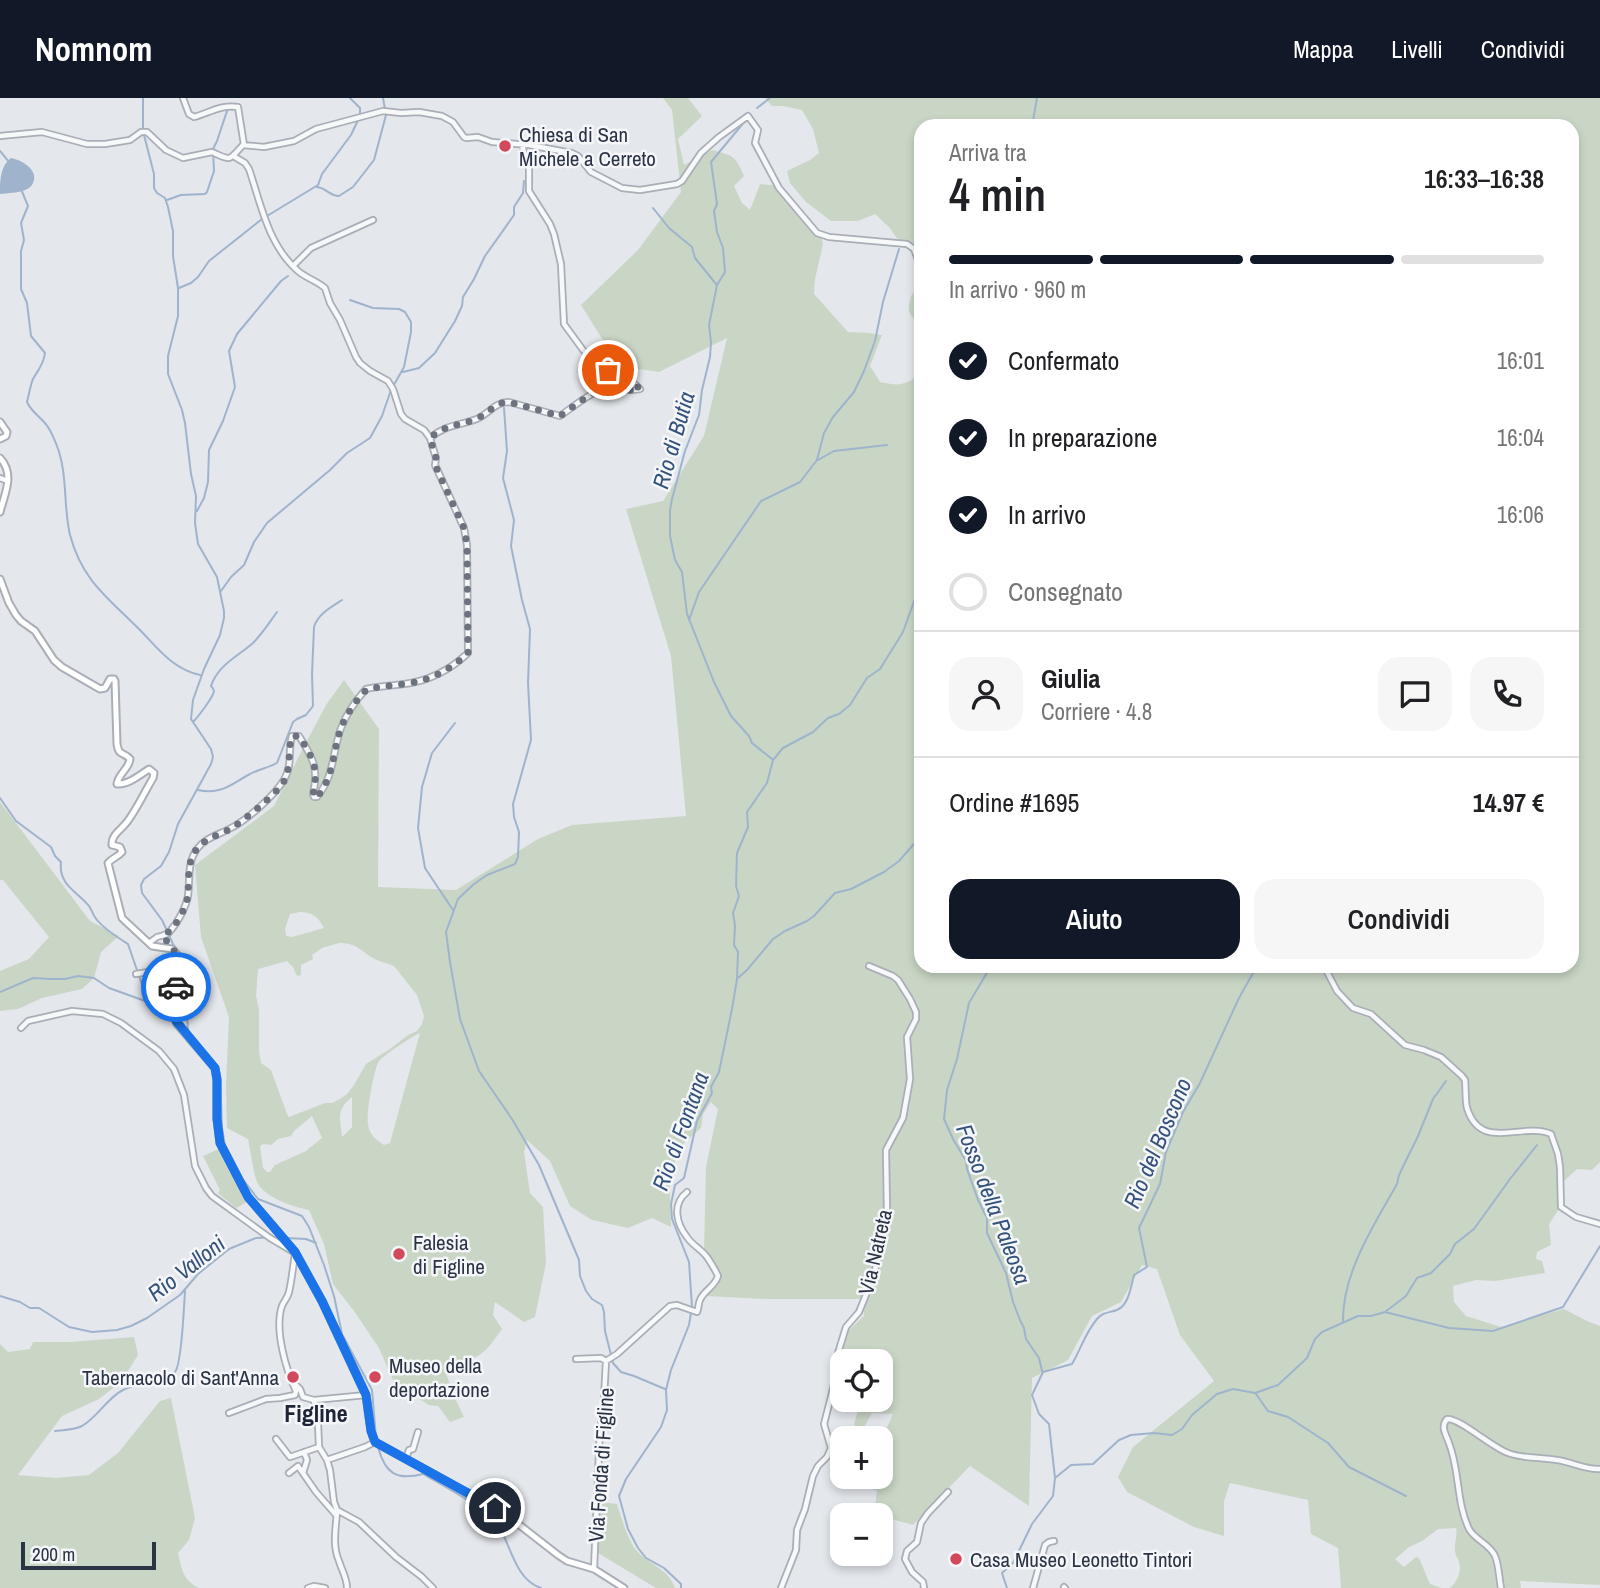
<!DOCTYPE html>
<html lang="it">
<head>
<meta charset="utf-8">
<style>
	body { margin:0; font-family:"Archivo Narrow",sans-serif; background:#f6f6f6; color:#202124; height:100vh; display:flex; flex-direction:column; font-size:26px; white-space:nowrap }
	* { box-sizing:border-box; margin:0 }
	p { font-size:23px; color:#757577 }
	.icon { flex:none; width:38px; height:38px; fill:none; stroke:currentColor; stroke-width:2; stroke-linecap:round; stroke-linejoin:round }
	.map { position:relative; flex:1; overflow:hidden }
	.drawer { position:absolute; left:914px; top:21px; width:665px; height:854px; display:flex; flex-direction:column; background:#fff; border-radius:21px; box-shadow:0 4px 10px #0003 }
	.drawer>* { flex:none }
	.buttons { position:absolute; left:830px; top:1251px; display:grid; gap:14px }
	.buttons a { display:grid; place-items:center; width:63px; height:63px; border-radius:14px; background:#fff; box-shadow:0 4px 10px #0003; font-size:35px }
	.scale { position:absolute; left:21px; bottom:18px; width:135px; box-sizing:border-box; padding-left:7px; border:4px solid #2b3445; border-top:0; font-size:19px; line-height:24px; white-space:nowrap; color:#2b3445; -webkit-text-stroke:5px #f4f6f9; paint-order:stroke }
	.pin { position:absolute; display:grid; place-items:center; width:60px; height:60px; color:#fff; margin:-30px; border:4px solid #fff; border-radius:50%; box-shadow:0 2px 7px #0007 }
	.courier { position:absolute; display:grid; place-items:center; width:70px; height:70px; margin:-35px; border:5px solid #1a73e8; border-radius:50%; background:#fff; color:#222; box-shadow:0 2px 9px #0007 }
	.summary em { font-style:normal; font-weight:600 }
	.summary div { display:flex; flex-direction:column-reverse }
	.summary { display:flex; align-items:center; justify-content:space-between; height:119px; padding:0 35px }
	h1 { font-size:46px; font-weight:600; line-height:52px }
	.bar { display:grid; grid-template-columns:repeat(4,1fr); gap:10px 7px; align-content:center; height:84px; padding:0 35px }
	.bar i { height:9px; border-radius:5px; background:#e0e0e0 }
	.bar .active { background:#111827 }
	.bar p { grid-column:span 4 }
	.line { display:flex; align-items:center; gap:18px; padding:0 35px; border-top:2px solid #e0e0e0 }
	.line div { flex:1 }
	.round { display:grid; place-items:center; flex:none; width:74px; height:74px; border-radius:21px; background:#f6f6f6 }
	ol { padding:0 35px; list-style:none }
	li { display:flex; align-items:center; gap:21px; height:77px }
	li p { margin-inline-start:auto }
	li .icon { padding:7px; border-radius:50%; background:#111827; color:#fff; stroke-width:4 }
	li:last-child { color:#757577 }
	li i { width:38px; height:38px; border:4px solid #e0e0e0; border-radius:50% }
	.action { display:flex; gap:14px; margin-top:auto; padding:14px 35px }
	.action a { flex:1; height:80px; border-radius:21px; background:#111827; color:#fff; font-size:28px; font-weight:600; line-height:80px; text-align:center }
	.action a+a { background:#f6f6f6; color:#202124 }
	header { display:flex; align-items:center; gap:42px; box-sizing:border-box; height:98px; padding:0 35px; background:#111827; color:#fff }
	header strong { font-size:33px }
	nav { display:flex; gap:38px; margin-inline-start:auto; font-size:24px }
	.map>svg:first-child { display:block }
	.green { fill:#c9d6c5; fill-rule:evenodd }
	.water { fill:#9fb4cc }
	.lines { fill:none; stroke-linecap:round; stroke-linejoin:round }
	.stream { stroke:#9fb4cc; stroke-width:2 }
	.street-casing { stroke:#a9aeb7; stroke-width:8 }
	.secondary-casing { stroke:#a9aeb7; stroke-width:9 }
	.street { stroke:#f7f8fa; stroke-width:4.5 }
	.secondary { stroke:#fff; stroke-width:5 }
	.done { stroke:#6c737f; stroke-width:7; stroke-dasharray:0 12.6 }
	.route { stroke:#1a73e8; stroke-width:9 }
	.poi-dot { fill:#d1495b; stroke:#f4f6f9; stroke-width:2.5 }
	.labels { text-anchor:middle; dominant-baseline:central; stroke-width:5; stroke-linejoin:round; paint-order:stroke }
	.poi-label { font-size:21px; fill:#2b3445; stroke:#f4f6f9; text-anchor:start }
	.street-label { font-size:21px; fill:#2b3445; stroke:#f4f6f9 }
	.water-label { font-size:23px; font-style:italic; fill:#34527a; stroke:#f4f6f9 }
	.quarter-label { font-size:24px; font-weight:bold; fill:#1d2536; stroke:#f4f6f9 }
</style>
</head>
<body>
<header>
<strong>Nomnom</strong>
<nav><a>Mappa</a><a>Livelli</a><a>Condividi</a></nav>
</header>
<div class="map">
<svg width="1600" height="1490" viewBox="0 0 1600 1490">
	<rect width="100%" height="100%" fill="#e4e7ec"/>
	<path class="green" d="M663 0H688L702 18 678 41 684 67 712 52C734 58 735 57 744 78L734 88 742 105 750 112 760 86 781 88 819 132 823 146 815 181 814 196 848 234 869 235 882 237 870 268 880 284C900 288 904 288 920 276V868H1572V28H920V154L903 149 890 130 875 116 858 123H831L806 104 790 85 787 73 810 62 819 55 813 31 802 12 783 8H772L765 0H1600V1064L1592 1072 1577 1071 1561 1086C1561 1091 1560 1098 1561 1103 1564 1118 1589 1120 1600 1124L1571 1118 1559 1111 1549 1126 1551 1147 1537 1154 1536 1161 1542 1163 1545 1175 1495 1183 1476 1182 1453 1188 1454 1204 1466 1218 1501 1229 1564 1211 1587 1223 1600 1228V1487L1520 1483 1521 1490H1450C1457 1484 1462 1474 1459 1464 1456 1454 1457 1464 1455 1453 1454 1445 1458 1438 1456 1430L1438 1431 1422 1443 1409 1449 1395 1461 1404 1469 1416 1459 1419 1460 1430 1486 1441 1490H1341L1338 1450 1311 1436 1308 1402 1230 1385 1224 1403V1438L1194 1429 1127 1394 1118 1379 1133 1349 1214 1283 1180 1237 1157 1171 1142 1167 1121 1204 1092 1218 1068 1262 1032 1280 1029 1408 970 1368 913 1427 874 1416 877 1393 855 1384 854 1379H880V1345L893 1316 872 1315 863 1331 854 1327 858 1312 833 1308 844 1248 849 1232 864 1218 863 1201H764L706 1198 718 1187V1171L704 1152 706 1069 718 1011 711 1004 703 1016 701 1030 685 1044 669 1076 671 1129 652 1120 628 1130 592 1122 570 1108 550 1063 527 1042 524 1054 530 1095 543 1109 546 1165 535 1219 524 1224 495 1204 493 1217 502 1231C482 1260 478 1260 444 1270L455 1300 464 1319 450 1324 438 1308 429 1307 410 1295 403 1299 392 1280 379 1250 354 1213 333 1186 324 1146 309 1112C294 1109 266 1100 258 1086 254 1079 250 1050 248 1041L227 1030 226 987 229 919 201 839 195 767 274 708 298 660 326 607 344 582 379 631 378 789 456 792 538 741 572 727 686 718 671 558 626 411 663 403 704 338 727 240 659 274 619 268 581 207 638 152 681 94 672 12ZM300 814C313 814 318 819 324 830L292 839 286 838 285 831 290 816ZM339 845C360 845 361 855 377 862 383 865 388 865 394 868L417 897 424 918 422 926 417 933 408 937 390 951 366 966 354 987 347 996 340 1001 332 1005H325L289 1019 287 1016 271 972 261 965 259 953V912L256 898 258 871 287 863 293 869 297 878 301 877V867L313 861 312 857 322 850ZM420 935 390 1045 384 1047C376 1042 369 1036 368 1026 366 1016 374 970 379 963 384 957 413 938 420 935ZM352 999V1029L342 1039C340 1020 336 1012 352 999ZM312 1018 322 1040 306 1053 275 1067 270 1074H267L263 1070 260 1048 263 1046 271 1047 278 1041 291 1038 294 1033ZM842 1264H880V1302H842Z
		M920 192V225L919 226C907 215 907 211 912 196Z
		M0 704 90 823 119 838 101 854 94 880 82 891 42 900 18 911 0 913V873L29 861 49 839 3 782H0Z
		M221 1050 245 1097 244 1099 247 1101V1104L236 1110 218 1095 220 1092 203 1058Z
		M134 1239 138 1257 121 1284 99 1301 62 1318 18 1377 56 1380 89 1377 118 1355 160 1303 171 1300 195 1420 189 1442 178 1455C182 1472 183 1482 199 1490H0V1246L8 1254 30 1251 33 1244H70Z
		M601 1404 617 1406C621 1419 628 1442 636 1452 649 1467 668 1470 675 1490H656L598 1455Z"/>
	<path class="water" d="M11 60C22 62 41 73 32 87 26 95 9 95 0 96 0 84 0 68 11 60Z"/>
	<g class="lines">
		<path class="stream" d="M143 0V32
			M757 10 770 0
			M745 23 711 64 717 106 714 113 717 134 723 150 725 174 717 187 709 227 711 244 710 259 702 292 699 317 685 353 672 401 670 412V438L675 462 682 474 687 516 714 584 731 618 749 638 752 645 772 661
			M1032 28 1037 0
			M144 37 154 76V90L157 95 165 100 168 109 173 133V158L178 190V218L168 258V276L182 312 185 325 191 376 196 398 195 425 198 446 217 479 224 513V520L220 537 204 571 193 602 191 621 211 651 213 659 211 666 178 726 169 754 161 768 144 781 141 787 142 795 162 822 173 846 184 860 188 872 185 883 188 933
			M0 53 9 64
			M317 89C326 90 330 98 339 98L353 89 374 62 386 17 383 0
			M21 91 28 108 21 125 24 142 21 153V191L27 205 31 238 45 255C44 266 38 272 33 281 30 288 29 297 27 304 31 313 38 317 44 324 50 330 54 340 57 348 68 377 63 407 70 437 82 482 107 499 138 530 157 549 172 571 200 577
			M167 102 181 97 205 96 207 94 214 73 213 51 217 43 228 10
			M653 110 669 130 692 149 695 160 716 186
			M267 118 318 87 322 76 351 37 360 18V10L350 0
			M179 190 191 185 198 179 209 163 262 121
			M403 274 419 270 435 255 455 223 462 208 463 199 474 181 485 158 514 117V109L523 95 524 83
			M504 310 507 353 503 380 514 422 511 448 522 502 530 531 528 585 531 642 513 706 514 719 519 734 518 759 515 766 487 777 474 786 458 801 446 834 450 864 460 921 479 973 512 1021 539 1067 579 1162 580 1178 586 1193 592 1201 602 1207 604 1214 605 1233 613 1265 621 1274 634 1278 665 1291
			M818 362 834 353 887 347
			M197 413 204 400 208 384 209 352 223 323 235 289 229 253 237 236 281 183 288 178
			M221 493 231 479 244 467 254 444 267 425 330 372 347 355 370 340 382 318 391 292 404 269 411 234V224L405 214 399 211 373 210 350 202
			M689 522 699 494 761 403 800 384 817 362 824 335 833 319 854 294 864 273 875 243 883 204 899 151
			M193 624C198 619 214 598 214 593 214 591 212 589 211 588 218 567 237 559 253 545 263 535 269 525 277 514
			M198 692C222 697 231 686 250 676 259 671 268 670 277 665L293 624 297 621 306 617 313 608 312 576 314 529C318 516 331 509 342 502
			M0 700 16 723 51 749 55 758 61 764C58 787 78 794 89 808 92 812 93 818 97 822 105 832 117 839 128 846L148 904
			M453 812 425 770 418 730 422 689 432 655 455 625
			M991 868 969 905 957 961 947 992 944 1021 953 1041 966 1063 967 1071 978 1102 987 1120V1135L1006 1175 1013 1204 1020 1222 1024 1230 1026 1241 1039 1260 1042 1273
			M738 880 747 872 773 841 785 833 807 823 814 818 835 795 851 791 884 774 899 763 920 739
			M0 894 33 880 50 881H65L78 878 94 880 109 890 148 904 172 917
			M177 920 188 933 190 938
			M201 950 215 965 220 976 222 1030 225 1048 232 1062
			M241 1079 258 1101 302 1118 309 1129 324 1167 334 1198 342 1236 372 1292 376 1340
			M287 1140 306 1141 316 1145
			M0 1198 20 1204 30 1210H39L69 1229 92 1234 117 1232 131 1228 147 1220 180 1197 198 1176 229 1151 256 1140 278 1139
			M692 1209 689 1164 672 1121 671 1106 675 1087 684 1080 697 1023 712 995 711 989 719 974 732 911 737 881 738 854 734 847 735 828 733 815 739 798 736 788 737 755 748 729 747 714 767 685 773 662 783 650 813 634 828 620 839 616 850 607 867 580 880 571 903 534 916 498 920 491
			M1385 1214 1406 1198 1417 1180 1431 1175 1450 1156 1455 1146 1474 1131 1510 1081 1537 1047
			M1343 1224C1342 1175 1374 1127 1397 1086L1399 1077 1418 1038 1433 1001 1446 983
			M1043 1274 1072 1266C1081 1251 1085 1235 1097 1221 1103 1214 1108 1215 1117 1212 1129 1207 1131 1188 1134 1177L1147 1169 1139 1130 1160 1086 1166 1054 1183 1014 1200 985 1239 900 1257 868
			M1256 1296 1268 1313 1288 1319 1328 1345 1349 1369 1406 1398
			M55 1333C64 1332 74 1332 82 1328 98 1319 107 1300 123 1292 137 1285 165 1284 175 1274 182 1266 184 1206 185 1193
			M378 1349C385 1375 396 1383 423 1376 441 1386 490 1412 499 1428 511 1449 516 1482 541 1490
			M1055 1380 1071 1367 1093 1366 1119 1342 1131 1337 1154 1335 1172 1337 1182 1331 1192 1317 1217 1296 1233 1291 1255 1295 1278 1287 1307 1260 1315 1241 1322 1234 1358 1218H1371L1385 1214 1449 1230 1493 1233 1563 1209 1600 1148
			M681 1490V1486L664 1470 646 1460 638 1450 628 1431 619 1398 626 1381 661 1329 667 1312 666 1292 671 1272 689 1227 691 1215
			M1007 1490 1002 1475 1013 1465 1032 1426 1053 1398 1055 1380 1049 1326 1039 1316 1032 1297 1043 1274"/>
		<g class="street-casing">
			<path id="street" d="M183 0 189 16 194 19C209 15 222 6 238 9L244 47
				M0 38 42 34 87 46H105L130 42 141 34H147L166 52 183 60 212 54C232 63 228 63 243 47L264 49 294 43 316 31 383 13 401 15 419 14 442 18 453 24 464 39 466 40 478 39 492 44 529 47 572 55 578 58 591 74 622 90 640 92 677 86 682 83 701 55 719 39 748 18 758 32 755 45 779 90 817 135 829 139 907 146 914 151 920 167
				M522 46 525 59 529 66V93L550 126 554 136 561 166 564 226 583 252 608 272 625 283 636 287 640 291
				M293 168 311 150 373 122
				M430 340C448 325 461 328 479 320 490 314 496 304 509 304L560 318C573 309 595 290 611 290 621 290 629 294 640 291
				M0 380 8 383
				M149 845C150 844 156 840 157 839 163 837 167 838 171 832 178 824 186 809 188 798 190 783 187 764 197 751 205 740 218 737 229 731 246 723 281 693 287 675 292 664 288 650 292 638H299C313 660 319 670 313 696L314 699H317C335 677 332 655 341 630 346 617 356 602 366 591 378 588 391 588 404 586 429 583 450 572 468 555L467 447 464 430 435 367 436 360 430 340 424 332 405 321 401 316 393 291 388 283 370 273 360 265 356 259 340 222 330 205 325 190C317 183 306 180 298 173 268 147 261 106 249 71L245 65 235 59
				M1324 868 1337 893 1353 910 1371 916 1405 947 1424 952 1441 959 1462 978 1465 982C1466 991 1465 1002 1467 1010 1481 1055 1523 1023 1551 1036L1558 1056 1560 1069 1561 1109 1576 1119 1600 1126
				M136 876 148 874 178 875
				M21 930 28 923 72 913 103 916 121 925 159 953 174 971 184 997 195 1068 206 1090 212 1098 223 1106 270 1140 292 1153
				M576 1261 601 1260 606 1263 617 1256 670 1208 677 1207 697 1214C699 1210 698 1206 700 1202 704 1192 715 1189 718 1178 715 1171 711 1165 707 1159 701 1151 692 1147 687 1139 676 1125 672 1106 687 1094
				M292 1283 300 1291 303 1299 314 1302 366 1297
				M314 1302 318 1325 319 1349
				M229 1315 266 1301 280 1300 295 1297 296 1293C286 1272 274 1231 282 1208 284 1203 288 1199 289 1194 292 1181 293 1168 295 1156
				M276 1341 290 1359 319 1349
				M319 1349 327 1362 365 1349 375 1344
				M406 1360 409 1352 413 1351 418 1334
				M327 1362 330 1372 334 1404 337 1412 359 1424 396 1459 422 1479 433 1490
				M289 1375 298 1368 316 1394 336 1417
				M303 1375 307 1362 304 1354
				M337 1413C336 1430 332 1447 339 1463 342 1473 347 1480 347 1490
				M594 1471 600 1331 603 1318 606 1263
				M1064 1489 1065 1490
				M308 1490 314 1488 325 1490
				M781 1490 796 1452 797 1432 805 1411 813 1378 818 1368 827 1359 831 1350 824 1326 835 1283 838 1255 846 1229 859 1214 874 1177 887 1114 886 1052 903 1020 905 1009 910 981 907 939 916 921V914L910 901 898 882 893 878 869 868
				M924 1490 923 1484 912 1474 905 1461 907 1453 917 1444 921 1425 928 1415 948 1394
				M1033 1490 1045 1447 1049 1444 1054 1443
				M1501 1490C1499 1480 1499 1467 1495 1458 1490 1446 1475 1442 1469 1431 1456 1404 1460 1373 1449 1345 1446 1336 1440 1329 1447 1321 1460 1320 1491 1349 1508 1355 1524 1361 1541 1359 1557 1362 1572 1364 1585 1372 1600 1371"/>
		</g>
		<g class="secondary-casing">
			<path id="secondary" d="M0 324 7 334 6 338 0 341
				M0 360C15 376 5 395 0 414
				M0 481 9 505 16 517 21 523 35 533 54 562 62 569 100 591 105 590 110 581H114L115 583 117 646C119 659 123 653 130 661 129 671 118 676 117 686 128 687 140 677 149 671L154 675 153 680C144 695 137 711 127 724 121 732 111 737 112 747L120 749 122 754C118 759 112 760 108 765L122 820 152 848 172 851 178 858 179 865 176 892 175 921 177 926 215 970 217 981V1021L220 1045 248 1099 295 1154 322 1203 366 1297 371 1333 375 1344 504 1415 558 1457 567 1463 594 1471 624 1490"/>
		</g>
		<use href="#street" class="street"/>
		<use href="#secondary" class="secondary"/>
	</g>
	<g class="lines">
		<path class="done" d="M176 889 179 865 178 858 163 838C175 831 186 811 188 797 189 784 187 767 194 755 202 741 217 738 230 731 241 725 276 696 283 685 292 670 287 654 292 638H299C313 660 319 670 313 696L314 699H317C335 677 332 655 341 630 346 617 356 602 366 592 378 588 391 588 404 586 429 583 450 572 468 555L467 447 464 430 435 367 436 360 430 340C447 325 461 328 478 320 490 314 496 304 509 304L560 318C573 309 595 290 611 290 622 290 628 294 640 291L636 287 625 283 608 272"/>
		<path class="route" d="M176 889V923L215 970 217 982V1021L220 1045 248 1099 295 1154 322 1203 366 1297 371 1333 375 1344 495 1410"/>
	</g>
	<g class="poi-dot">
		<circle cx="505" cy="48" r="7"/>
		<circle cx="399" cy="1156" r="7"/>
		<circle cx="293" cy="1279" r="7"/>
		<circle cx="375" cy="1279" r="7"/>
		<circle cx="956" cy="1461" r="7"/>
	</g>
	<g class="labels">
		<g class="poi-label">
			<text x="519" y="36">Chiesa di San<tspan x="519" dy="24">Michele a Cerreto</tspan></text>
			<text x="413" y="1144">Falesia<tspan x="413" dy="24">di Figline</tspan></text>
			<text x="389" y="1267">Museo della<tspan x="389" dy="24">deportazione</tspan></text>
			<text x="279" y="1279" text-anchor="end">Tabernacolo di Sant'Anna</text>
			<text x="970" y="1461">Casa Museo Leonetto Tintori</text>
		</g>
		<g class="street-label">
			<text transform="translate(875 1154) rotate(-77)">Via Natreta</text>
			<text transform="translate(601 1367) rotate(-86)">Via Fonda di Figline</text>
		</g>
		<g class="water-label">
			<text transform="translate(673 342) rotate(-74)">Rio di Butia</text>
			<text transform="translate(680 1033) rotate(-70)">Rio di Fontana</text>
			<text transform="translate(1157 1045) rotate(-67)">Rio del Boscono</text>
			<text transform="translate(994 1106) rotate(69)">Fosso della Paleosa</text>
			<text transform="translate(186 1170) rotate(-38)">Rio Valloni</text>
		</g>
		<g class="quarter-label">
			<text x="316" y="1315">Figline</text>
		</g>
	</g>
</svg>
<div class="buttons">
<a><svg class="icon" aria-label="locate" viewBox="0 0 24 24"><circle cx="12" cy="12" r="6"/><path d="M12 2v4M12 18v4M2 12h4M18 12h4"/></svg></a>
<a>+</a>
<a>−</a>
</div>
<div class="scale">200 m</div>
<div class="pin" style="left:608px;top:272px;background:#ea580c"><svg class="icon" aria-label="bag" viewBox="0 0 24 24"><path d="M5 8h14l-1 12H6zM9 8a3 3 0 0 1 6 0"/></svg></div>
<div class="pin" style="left:495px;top:1410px;background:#1f2937"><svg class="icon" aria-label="home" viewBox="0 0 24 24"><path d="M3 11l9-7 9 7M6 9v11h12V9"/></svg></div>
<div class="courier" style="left:176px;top:889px"><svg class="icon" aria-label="car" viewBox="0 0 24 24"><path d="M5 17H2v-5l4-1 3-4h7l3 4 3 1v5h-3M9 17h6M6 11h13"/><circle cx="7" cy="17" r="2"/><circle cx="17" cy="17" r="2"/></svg></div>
<section class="drawer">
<div class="summary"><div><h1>4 min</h1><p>Arriva tra</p></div><em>16:33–16:38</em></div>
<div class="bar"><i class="active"></i><i class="active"></i><i class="active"></i><i></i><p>In arrivo · 960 m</p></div>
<ol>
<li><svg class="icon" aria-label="check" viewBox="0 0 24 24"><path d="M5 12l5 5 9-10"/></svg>Confermato<p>16:01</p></li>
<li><svg class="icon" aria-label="check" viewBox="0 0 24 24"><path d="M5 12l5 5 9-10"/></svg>In preparazione<p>16:04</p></li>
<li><svg class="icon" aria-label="check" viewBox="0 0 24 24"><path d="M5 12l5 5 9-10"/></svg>In arrivo<p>16:06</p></li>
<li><i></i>Consegnato</li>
</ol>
<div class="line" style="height:126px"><a class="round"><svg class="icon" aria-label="person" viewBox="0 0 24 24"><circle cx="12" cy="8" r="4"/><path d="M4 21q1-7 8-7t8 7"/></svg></a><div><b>Giulia</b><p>Corriere · 4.8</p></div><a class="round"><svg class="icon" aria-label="chat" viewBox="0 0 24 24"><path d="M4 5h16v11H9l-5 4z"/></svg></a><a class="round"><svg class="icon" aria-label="phone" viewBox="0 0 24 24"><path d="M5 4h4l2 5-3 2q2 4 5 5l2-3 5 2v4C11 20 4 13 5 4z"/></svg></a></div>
<div class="line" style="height:91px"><div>Ordine #1695</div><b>14.97 €</b></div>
<div class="action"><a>Aiuto</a><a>Condividi</a></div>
</section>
</div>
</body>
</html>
